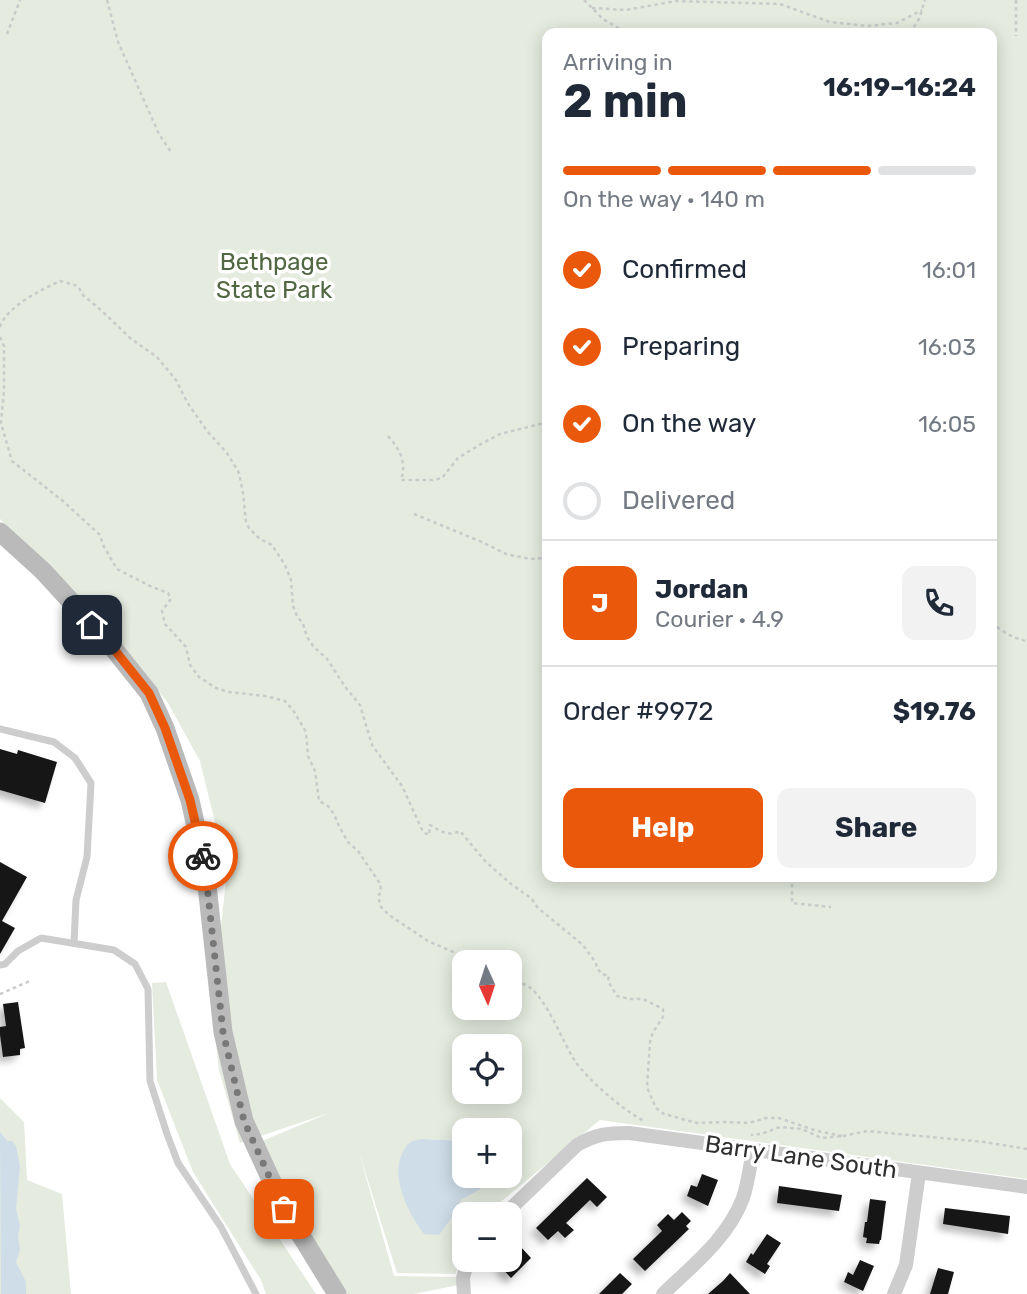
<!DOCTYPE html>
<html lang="en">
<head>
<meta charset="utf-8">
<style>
	body { margin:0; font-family:Rubik,sans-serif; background:#f2f2f3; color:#1f2937; height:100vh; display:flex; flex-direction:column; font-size:26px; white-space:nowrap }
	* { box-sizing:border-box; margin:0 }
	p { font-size:23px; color:#747a83 }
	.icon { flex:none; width:38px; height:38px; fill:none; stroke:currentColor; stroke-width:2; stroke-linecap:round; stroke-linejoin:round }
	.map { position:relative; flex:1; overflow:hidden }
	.panel { position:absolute; left:542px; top:28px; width:455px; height:854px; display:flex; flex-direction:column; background:#fff; border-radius:14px; box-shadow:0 4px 18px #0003 }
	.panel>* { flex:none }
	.needle { width:46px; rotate:177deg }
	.fabs { position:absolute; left:452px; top:950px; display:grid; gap:14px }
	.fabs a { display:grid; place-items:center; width:70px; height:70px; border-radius:14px; background:#fff; box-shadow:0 4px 18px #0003; font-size:35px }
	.pin { position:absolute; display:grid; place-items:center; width:60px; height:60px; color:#fff; margin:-30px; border-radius:14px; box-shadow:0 4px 10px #0006 }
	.courier { position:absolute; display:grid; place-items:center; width:70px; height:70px; margin:-35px; border:5px solid #ea580c; border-radius:50%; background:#fff; color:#222; box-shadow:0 2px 9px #0007 }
	.headline em { font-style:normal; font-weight:700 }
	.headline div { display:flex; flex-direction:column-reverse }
	.headline { display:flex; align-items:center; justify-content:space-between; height:119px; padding:0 21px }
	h1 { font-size:46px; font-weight:700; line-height:52px }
	.bar { display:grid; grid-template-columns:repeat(4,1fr); gap:10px 7px; align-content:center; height:84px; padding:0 21px }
	.bar i { height:9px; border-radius:5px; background:#e0e1e3 }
	.bar .selected { background:#ea580c }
	.bar p { grid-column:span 4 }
	.line { display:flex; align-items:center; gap:18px; padding:0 21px; border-top:2px solid #e0e1e3 }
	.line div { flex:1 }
	.round { display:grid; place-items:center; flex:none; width:74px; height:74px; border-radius:14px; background:#f2f2f3 }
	ol { padding:0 21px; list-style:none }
	li { display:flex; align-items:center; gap:21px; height:77px }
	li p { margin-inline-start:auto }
	li .icon { padding:7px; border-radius:50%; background:#ea580c; color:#fff; stroke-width:4 }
	li:last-child { color:#747a83 }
	li i { width:38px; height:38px; border:4px solid #e0e1e3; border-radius:50% }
	.action { display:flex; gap:14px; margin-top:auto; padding:14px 21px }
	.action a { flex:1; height:80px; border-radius:14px; background:#ea580c; color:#fff; font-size:28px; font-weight:700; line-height:80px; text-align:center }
	.action a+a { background:#f2f2f3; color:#1f2937 }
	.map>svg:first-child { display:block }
	.green { fill:#e5ebdf; fill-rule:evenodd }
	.water { fill:#cedde8 }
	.building { fill:#171717; filter:url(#shadow) }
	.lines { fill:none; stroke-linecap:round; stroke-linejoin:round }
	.path { stroke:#cacaca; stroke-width:2.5; stroke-dasharray:3.5 3.5; stroke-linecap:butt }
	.lane { stroke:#cdcdcd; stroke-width:7 }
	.street { stroke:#cdcdcd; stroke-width:14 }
	.secondary { stroke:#bababa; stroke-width:19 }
	.done { stroke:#787878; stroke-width:7; stroke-dasharray:0 12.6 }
	.route { stroke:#ea580c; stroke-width:9 }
	.labels { text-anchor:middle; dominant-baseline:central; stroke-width:7; stroke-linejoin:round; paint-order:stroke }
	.park-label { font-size:24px; fill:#516742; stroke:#fff }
	.street-label { font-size:24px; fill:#303030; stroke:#fff }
</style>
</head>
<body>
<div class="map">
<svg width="1027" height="1294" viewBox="0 0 1027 1294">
	<defs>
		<filter id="shadow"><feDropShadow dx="-5.5" dy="5.5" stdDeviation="3.5" flood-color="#0004"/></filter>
	</defs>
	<rect width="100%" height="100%" fill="#fff"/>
	<path class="green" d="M0 0H1027V1179L600 1120 486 1214H464V1235L456 1274 397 1273 358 1149 394 1276 459 1277 458 1285 414 1294H337L255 1144 329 1113 240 1143 219 1070 212 1010 227 871 200 761 168 703 123 646 0 519ZM548 33H992V877H548ZM464 962H509V1008H464ZM464 1046H509V1092H464ZM464 1130H509V1145L515 1146 514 1156 509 1160V1176H491L479 1190 461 1200 422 1139 464 1141Z
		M166 982 230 1164 316 1294H266L261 1280 193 1172 157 1080 152 983Z
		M0 1098 24 1122 27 1180 62 1194 71 1294H0Z"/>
	<path class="water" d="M0 1132 7 1141H12L16 1146 20 1167 16 1209 20 1226 18 1236 20 1250 16 1262 26 1282V1294H1Z
		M422 1139 464 1141V1176H491L479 1190 461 1200 452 1217 439 1235 424 1234C409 1214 392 1182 401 1156 403 1151 406 1145 411 1142 414 1140 418 1140 422 1139Z"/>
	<path class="building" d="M0 749 17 754 18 750 57 762 45 803 0 790Z
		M0 862 27 877 2 921 15 928 0 954Z
		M18 1002 25 1048 20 1049V1055L3 1057 0 1035V1027L6 1026 3 1004Z
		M702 1174 718 1180 708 1206 687 1196 691 1185 697 1187Z
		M587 1178 607 1197 597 1207 590 1200 566 1223 574 1230 565 1238 558 1231 548 1240 536 1228Z
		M779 1186 842 1195 839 1211 777 1203Z
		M870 1199 886 1201 881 1240H880L879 1244 866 1243 867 1238 863 1237 865 1222H867Z
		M945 1208 1010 1216 1008 1234 943 1224Z
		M682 1212 691 1221 686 1226 689 1229 645 1271 633 1259 662 1231 657 1225 668 1214 674 1220Z
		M767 1234 781 1243 767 1264 770 1266 765 1274 746 1262 751 1253 753 1255Z
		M520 1246 531 1258 511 1278 500 1266 506 1260H509V1256Z
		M860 1260 874 1266 863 1291 844 1282 848 1272 853 1275Z
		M938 1268 954 1272 948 1294H930Z
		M620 1273 632 1284 622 1294H599Z
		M730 1273 750 1294H708L723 1281Z"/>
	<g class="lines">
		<path class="path" d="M107 0 118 42 159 134 171 152
			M584 0 603 19 627 33
			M1016 0V36
			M592 8 626 10 676 1 780 4 830 22 867 26 897 23 922 10
			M910 33 919 19 925 0
			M7 34 20 0
			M0 327C7 306 41 290 60 281L78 286 83 295 102 311 130 338 157 357 176 380 187 402 207 431 227 453 239 473 243 493 246 522 249 528 260 539 272 545 285 565 291 580 293 606 297 616 303 624 307 637 313 646 327 659 346 688 360 705 372 745 402 786 423 832 429 835 430 825C441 831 448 837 460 831L486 862 511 884 531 898 538 908 583 945 596 963 597 968 602 974 609 976 608 981 617 996 630 999H643L663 1009V1017L653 1032 650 1042 647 1087 656 1108 664 1114 697 1123 726 1122 749 1123 766 1118H779L817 1131 843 1136 821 1138 802 1129 780 1127 761 1134 751 1135
			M0 337 4 346V390L1 423 12 461 63 501 100 535 103 545 117 569 150 586 168 593 171 599 162 611 165 624 186 647 190 665 199 677 216 688 229 692 265 696 285 701 293 710 306 732 308 756 315 771 319 801 328 806 334 814 339 826 348 842 358 851 381 885 380 893 378 896 381 907 389 915 428 941 460 955 473 962
			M388 436C400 450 407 462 401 480H433L442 478 458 458 481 444 500 434 548 422
			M414 514 482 542 506 554 530 559 548 558
			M992 622C1000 631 1015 639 1027 641
			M792 877V903L831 907
			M509 979C516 982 524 983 529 987 547 999 562 1041 575 1061 589 1081 623 1110 644 1121
			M0 994 30 981
			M843 1136 867 1131 984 1142 1027 1149"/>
		<path class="lane" d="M0 729 54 742 75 758 91 783 87 857 76 900 74 943
			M0 965 5 964 18 951 41 938 114 950 135 964 148 989 150 1081 167 1134 178 1163 221 1227 256 1294"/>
		<path class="street" d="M505 1214 577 1145C596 1134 607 1133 629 1133L1027 1187
			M464 1294 463 1278 468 1260
			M663 1294C693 1265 728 1238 743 1198 748 1183 750 1166 753 1150
			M894 1294 906 1265 919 1173"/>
		<path class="secondary" d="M0 532 43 571 109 643 149 693 165 728 190 800 205 867 223 1032 244 1121 284 1208 337 1294"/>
	</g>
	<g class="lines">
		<path class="done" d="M203 856 205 867 223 1032 244 1121 284 1209"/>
		<path class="route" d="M92 625 109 643 149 693 165 728 190 800 203 856"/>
	</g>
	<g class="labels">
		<g class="park-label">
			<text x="274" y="262">Bethpage<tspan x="274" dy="28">State Park</tspan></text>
		</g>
		<g class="street-label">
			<text transform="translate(801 1157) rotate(8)">Barry Lane South</text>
		</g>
	</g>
</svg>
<div class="fabs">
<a><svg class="needle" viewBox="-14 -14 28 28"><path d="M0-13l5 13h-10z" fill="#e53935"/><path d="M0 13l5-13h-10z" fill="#747a83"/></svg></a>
<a><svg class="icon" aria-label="locate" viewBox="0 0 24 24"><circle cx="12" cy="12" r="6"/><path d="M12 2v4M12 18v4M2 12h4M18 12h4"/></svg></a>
<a>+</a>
<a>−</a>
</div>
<div class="pin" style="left:284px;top:1209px;background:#ea580c"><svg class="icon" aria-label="bag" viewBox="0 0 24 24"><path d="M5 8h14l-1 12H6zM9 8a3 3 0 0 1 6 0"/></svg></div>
<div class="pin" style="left:92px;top:625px;background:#1f2937"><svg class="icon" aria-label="home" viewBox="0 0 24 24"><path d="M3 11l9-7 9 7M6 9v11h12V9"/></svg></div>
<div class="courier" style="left:203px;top:856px"><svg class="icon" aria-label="bike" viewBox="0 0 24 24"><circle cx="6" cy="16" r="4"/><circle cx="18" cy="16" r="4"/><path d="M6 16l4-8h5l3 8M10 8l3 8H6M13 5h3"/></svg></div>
<section class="panel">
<div class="headline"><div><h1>2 min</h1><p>Arriving in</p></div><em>16:19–16:24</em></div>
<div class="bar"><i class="selected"></i><i class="selected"></i><i class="selected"></i><i></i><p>On the way · 140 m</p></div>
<ol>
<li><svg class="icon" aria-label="check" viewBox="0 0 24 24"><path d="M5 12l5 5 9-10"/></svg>Confirmed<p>16:01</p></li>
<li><svg class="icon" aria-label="check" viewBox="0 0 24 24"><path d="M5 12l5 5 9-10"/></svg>Preparing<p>16:03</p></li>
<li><svg class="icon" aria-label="check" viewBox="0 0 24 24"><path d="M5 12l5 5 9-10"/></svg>On the way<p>16:05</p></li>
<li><i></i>Delivered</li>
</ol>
<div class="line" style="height:126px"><b class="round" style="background:#ea580c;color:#fff">J</b><div><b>Jordan</b><p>Courier · 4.9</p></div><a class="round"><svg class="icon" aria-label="phone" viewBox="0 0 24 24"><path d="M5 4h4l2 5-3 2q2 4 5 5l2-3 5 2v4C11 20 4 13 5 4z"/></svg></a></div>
<div class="line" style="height:91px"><div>Order #9972</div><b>$19.76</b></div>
<div class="action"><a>Help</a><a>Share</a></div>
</section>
</div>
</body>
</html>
